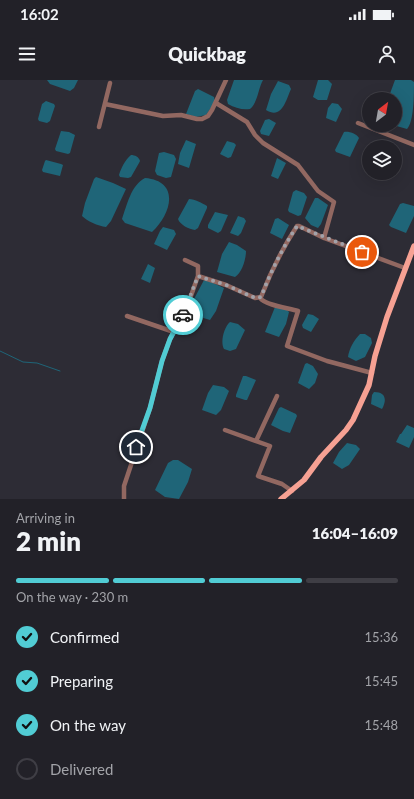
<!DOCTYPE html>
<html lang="en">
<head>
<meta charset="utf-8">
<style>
	body { margin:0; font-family:Lato,sans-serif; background:#2a2930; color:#f1f3f6; height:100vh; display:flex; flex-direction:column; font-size:15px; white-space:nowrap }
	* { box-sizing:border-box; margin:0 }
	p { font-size:13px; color:#a2a3a8 }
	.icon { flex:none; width:22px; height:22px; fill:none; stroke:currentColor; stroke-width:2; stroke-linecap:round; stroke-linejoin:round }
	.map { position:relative; height:419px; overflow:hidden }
	.details { display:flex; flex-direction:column; background:#222128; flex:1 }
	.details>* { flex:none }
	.needle { width:26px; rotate:31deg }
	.fabs { position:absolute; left:362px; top:12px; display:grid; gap:8px }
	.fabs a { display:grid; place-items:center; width:40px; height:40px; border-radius:50%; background:#222128; box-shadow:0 4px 16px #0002,0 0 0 1px #3f3e45; font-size:20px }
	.pin { position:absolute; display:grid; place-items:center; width:34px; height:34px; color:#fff; margin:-17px; border:2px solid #fff; border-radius:50%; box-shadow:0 1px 4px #0007 }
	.courier { position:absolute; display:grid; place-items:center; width:40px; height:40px; margin:-20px; border:3px solid #51ccd4; border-radius:50%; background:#fff; color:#222; box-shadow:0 1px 5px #0007 }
	.headline em { font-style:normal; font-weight:800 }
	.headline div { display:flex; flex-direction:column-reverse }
	.headline { display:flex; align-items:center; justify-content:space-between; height:68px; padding:0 16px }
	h1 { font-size:26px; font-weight:800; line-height:30px }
	.bar { display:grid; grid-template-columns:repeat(4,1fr); gap:6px 4px; align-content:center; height:48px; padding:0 16px }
	.bar i { height:5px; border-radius:3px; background:#3f3e45 }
	.bar .selected { background:#51ccd4 }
	.bar p { grid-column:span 4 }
	ol { padding:0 16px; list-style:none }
	li { display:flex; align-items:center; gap:12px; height:44px }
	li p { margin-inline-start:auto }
	li .icon { padding:4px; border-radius:50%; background:#51ccd4; color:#111; stroke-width:4 }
	li:last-child { color:#a2a3a8 }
	li i { width:22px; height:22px; border:2px solid #3f3e45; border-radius:50% }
	.status { display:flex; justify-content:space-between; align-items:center; height:28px; padding:0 20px; background:#222128; direction:ltr }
	.status svg { height:11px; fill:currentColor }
	header { display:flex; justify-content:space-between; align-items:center; height:52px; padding:0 16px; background:#222128; font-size:18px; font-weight:800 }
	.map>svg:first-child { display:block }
	.water { fill:#1f6578 }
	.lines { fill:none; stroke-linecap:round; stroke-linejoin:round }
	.stream { stroke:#1f6578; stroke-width:1 }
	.minor { stroke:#926861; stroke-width:4.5 }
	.major { stroke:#f6a193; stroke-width:5.5 }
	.done { stroke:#a2a2a9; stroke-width:4; stroke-dasharray:0 7.2 }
	.route { stroke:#51ccd4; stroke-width:5 }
</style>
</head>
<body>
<div class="status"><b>16:02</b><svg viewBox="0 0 49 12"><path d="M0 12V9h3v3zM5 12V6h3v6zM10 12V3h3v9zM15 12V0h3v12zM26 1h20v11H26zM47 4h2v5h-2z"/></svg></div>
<header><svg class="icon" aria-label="menu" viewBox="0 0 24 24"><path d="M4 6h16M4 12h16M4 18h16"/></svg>Quickbag<svg class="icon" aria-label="person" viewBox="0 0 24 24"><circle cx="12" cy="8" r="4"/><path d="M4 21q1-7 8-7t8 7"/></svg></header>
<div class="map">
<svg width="414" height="419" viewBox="0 0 414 419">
	<rect width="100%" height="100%" fill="#2d2c35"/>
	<path class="water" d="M47 0H78L74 8 70 11 50 4Z
		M234 0H263C258 9 258 22 250 29 242 30 235 28 228 24L227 20Z
		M318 0H328L332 4 327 20H318L313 17Z
		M395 0H411L414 2C414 15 414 42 407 49L393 45H395V19H388Z
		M278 1 289 5 291 9C286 20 282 40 266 30L271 14Z
		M198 9 214 17 215 22 206 35 196 37 186 34 195 11Z
		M46 21 54 24 55 26 50 41 47 43 39 41 38 39 42 24Z
		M332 23 338 24 342 29 336 42 326 38 328 28Z
		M269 39 276 43 269 56 261 54 260 51 265 40Z
		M61 51 69 52 75 55 70 73 68 74 56 71 55 69Z
		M344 52C349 51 357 54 359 58L350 77 336 72 335 70Z
		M186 60 196 64 189 88 178 84 180 73Z
		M227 61 234 63 236 65 231 77 228 78 220 74Z
		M164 72 174 75 176 79 171 97 166 98 157 95 155 91 159 73Z
		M131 75C135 75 139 77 140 81L139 83 131 97 128 98 120 97 119 95C121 88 125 80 131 75Z
		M277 78 286 83 278 99 271 96Z
		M46 80 61 84 63 85 60 96 43 92 42 90 45 81Z
		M96 97 113 103 126 109 111 141 106 147C98 146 87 141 82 136L85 123 94 99Z
		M145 98C181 101 171 135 152 152L125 143 122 139C127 125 131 105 145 98Z
		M296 110 304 113 307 117 301 135 298 136 289 132 288 130 293 112Z
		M315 118H318L328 125 321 144 318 148 311 145 305 138Z
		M189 119C195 119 202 123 207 126V128L198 148 195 150C189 149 180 145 178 139Z
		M403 123 414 126V136L406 153 391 147 389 145 400 124Z
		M215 132 228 135 221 151 218 153 208 148V145Z
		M238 136 244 138 246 141 241 153 238 156 230 153Z
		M278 138 289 145 282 159 270 153 275 139Z
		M163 147 174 150 176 154 167 170 154 164 160 151Z
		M229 162 237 165 246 171C246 179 242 193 235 197L217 192 222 174Z
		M148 184 155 188 150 203 141 199Z
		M204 200 211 202 224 208 216 231 210 240 197 236 190 232 194 219Z
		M275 227 287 230 289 232 286 244 279 257 265 252Z
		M308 234 313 235 319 239 311 252 303 248 302 245Z
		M230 242 238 244 245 250 236 269 230 271 224 269C220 262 224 247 230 242Z
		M360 254H365L371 258 372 263 365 277 356 281 348 277C349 269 354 260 360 254Z
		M307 283 313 286 318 294 315 303 309 309 298 303 305 284Z
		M243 296H246L256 300 247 320H245L236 317V315Z
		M213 305 224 307 229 311 221 330 216 335 202 330 208 313Z
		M374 312C386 312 387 320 382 329L371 324 372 315Z
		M281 327 296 334 297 336 290 353 283 351 271 345 279 328Z
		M407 345 414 348V357L409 368 396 362 400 354H401Z
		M347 363 356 365 360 369 349 385 342 389 333 383 339 372Z
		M173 380H178L192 389 188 402 179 419 165 417 155 410 168 383Z"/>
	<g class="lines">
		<path class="stream" d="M0 271 23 282 37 283 60 291"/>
		<path class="minor" d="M216 23 247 42 255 55 263 63 298 85 318 111 334 122 324 158
			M105 24 163 36 181 35 197 39H202L208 36 212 30 226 0
			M358 43 414 65
			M99 47 110 3
			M198 196 226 205 255 218 261 217C271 191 282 169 297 146H299L324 158 405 188
			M260 218C265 225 288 228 298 231L287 266 327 281 372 293
			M127 236 174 252
			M225 350 270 366 258 396 282 404 292 411
			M256 361 277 316
			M124 419V406L150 328 162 281 170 259 187 227 198 196V186L185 180"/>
		<path class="major" d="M281 419 304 400 321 377 346 350 353 340 369 305 375 276 387 237 414 166"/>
	</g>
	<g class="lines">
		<path class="done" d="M183 235 198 196 226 205 255 218 261 217C271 191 282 169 297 146L362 172"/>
		<path class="route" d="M136 367 150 328 162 281 170 259 183 235"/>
	</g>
</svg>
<div class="fabs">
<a><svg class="needle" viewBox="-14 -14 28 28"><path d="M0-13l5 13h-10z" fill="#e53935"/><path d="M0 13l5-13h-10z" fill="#a2a3a8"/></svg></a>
<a><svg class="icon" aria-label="layers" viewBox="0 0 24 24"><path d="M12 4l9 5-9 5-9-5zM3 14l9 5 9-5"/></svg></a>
</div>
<div class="pin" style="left:362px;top:172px;background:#ea580c"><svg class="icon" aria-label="bag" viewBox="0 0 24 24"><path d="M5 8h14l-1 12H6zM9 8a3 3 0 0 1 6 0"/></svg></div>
<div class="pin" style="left:136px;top:367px;background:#1f2937"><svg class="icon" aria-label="home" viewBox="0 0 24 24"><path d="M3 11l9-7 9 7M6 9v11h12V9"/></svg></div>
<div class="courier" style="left:183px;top:235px"><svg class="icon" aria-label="car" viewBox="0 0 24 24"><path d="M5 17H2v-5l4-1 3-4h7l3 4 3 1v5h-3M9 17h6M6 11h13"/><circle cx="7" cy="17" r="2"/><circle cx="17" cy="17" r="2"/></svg></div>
</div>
<section class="details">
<div class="headline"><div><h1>2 min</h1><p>Arriving in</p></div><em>16:04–16:09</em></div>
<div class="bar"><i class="selected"></i><i class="selected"></i><i class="selected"></i><i></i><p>On the way · 230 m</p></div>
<ol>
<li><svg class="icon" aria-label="check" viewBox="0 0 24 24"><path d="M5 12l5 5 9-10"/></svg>Confirmed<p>15:36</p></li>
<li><svg class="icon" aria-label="check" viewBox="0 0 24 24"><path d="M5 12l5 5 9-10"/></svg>Preparing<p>15:45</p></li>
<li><svg class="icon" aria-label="check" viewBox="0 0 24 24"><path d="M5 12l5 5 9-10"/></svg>On the way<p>15:48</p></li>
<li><i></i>Delivered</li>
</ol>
</section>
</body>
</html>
